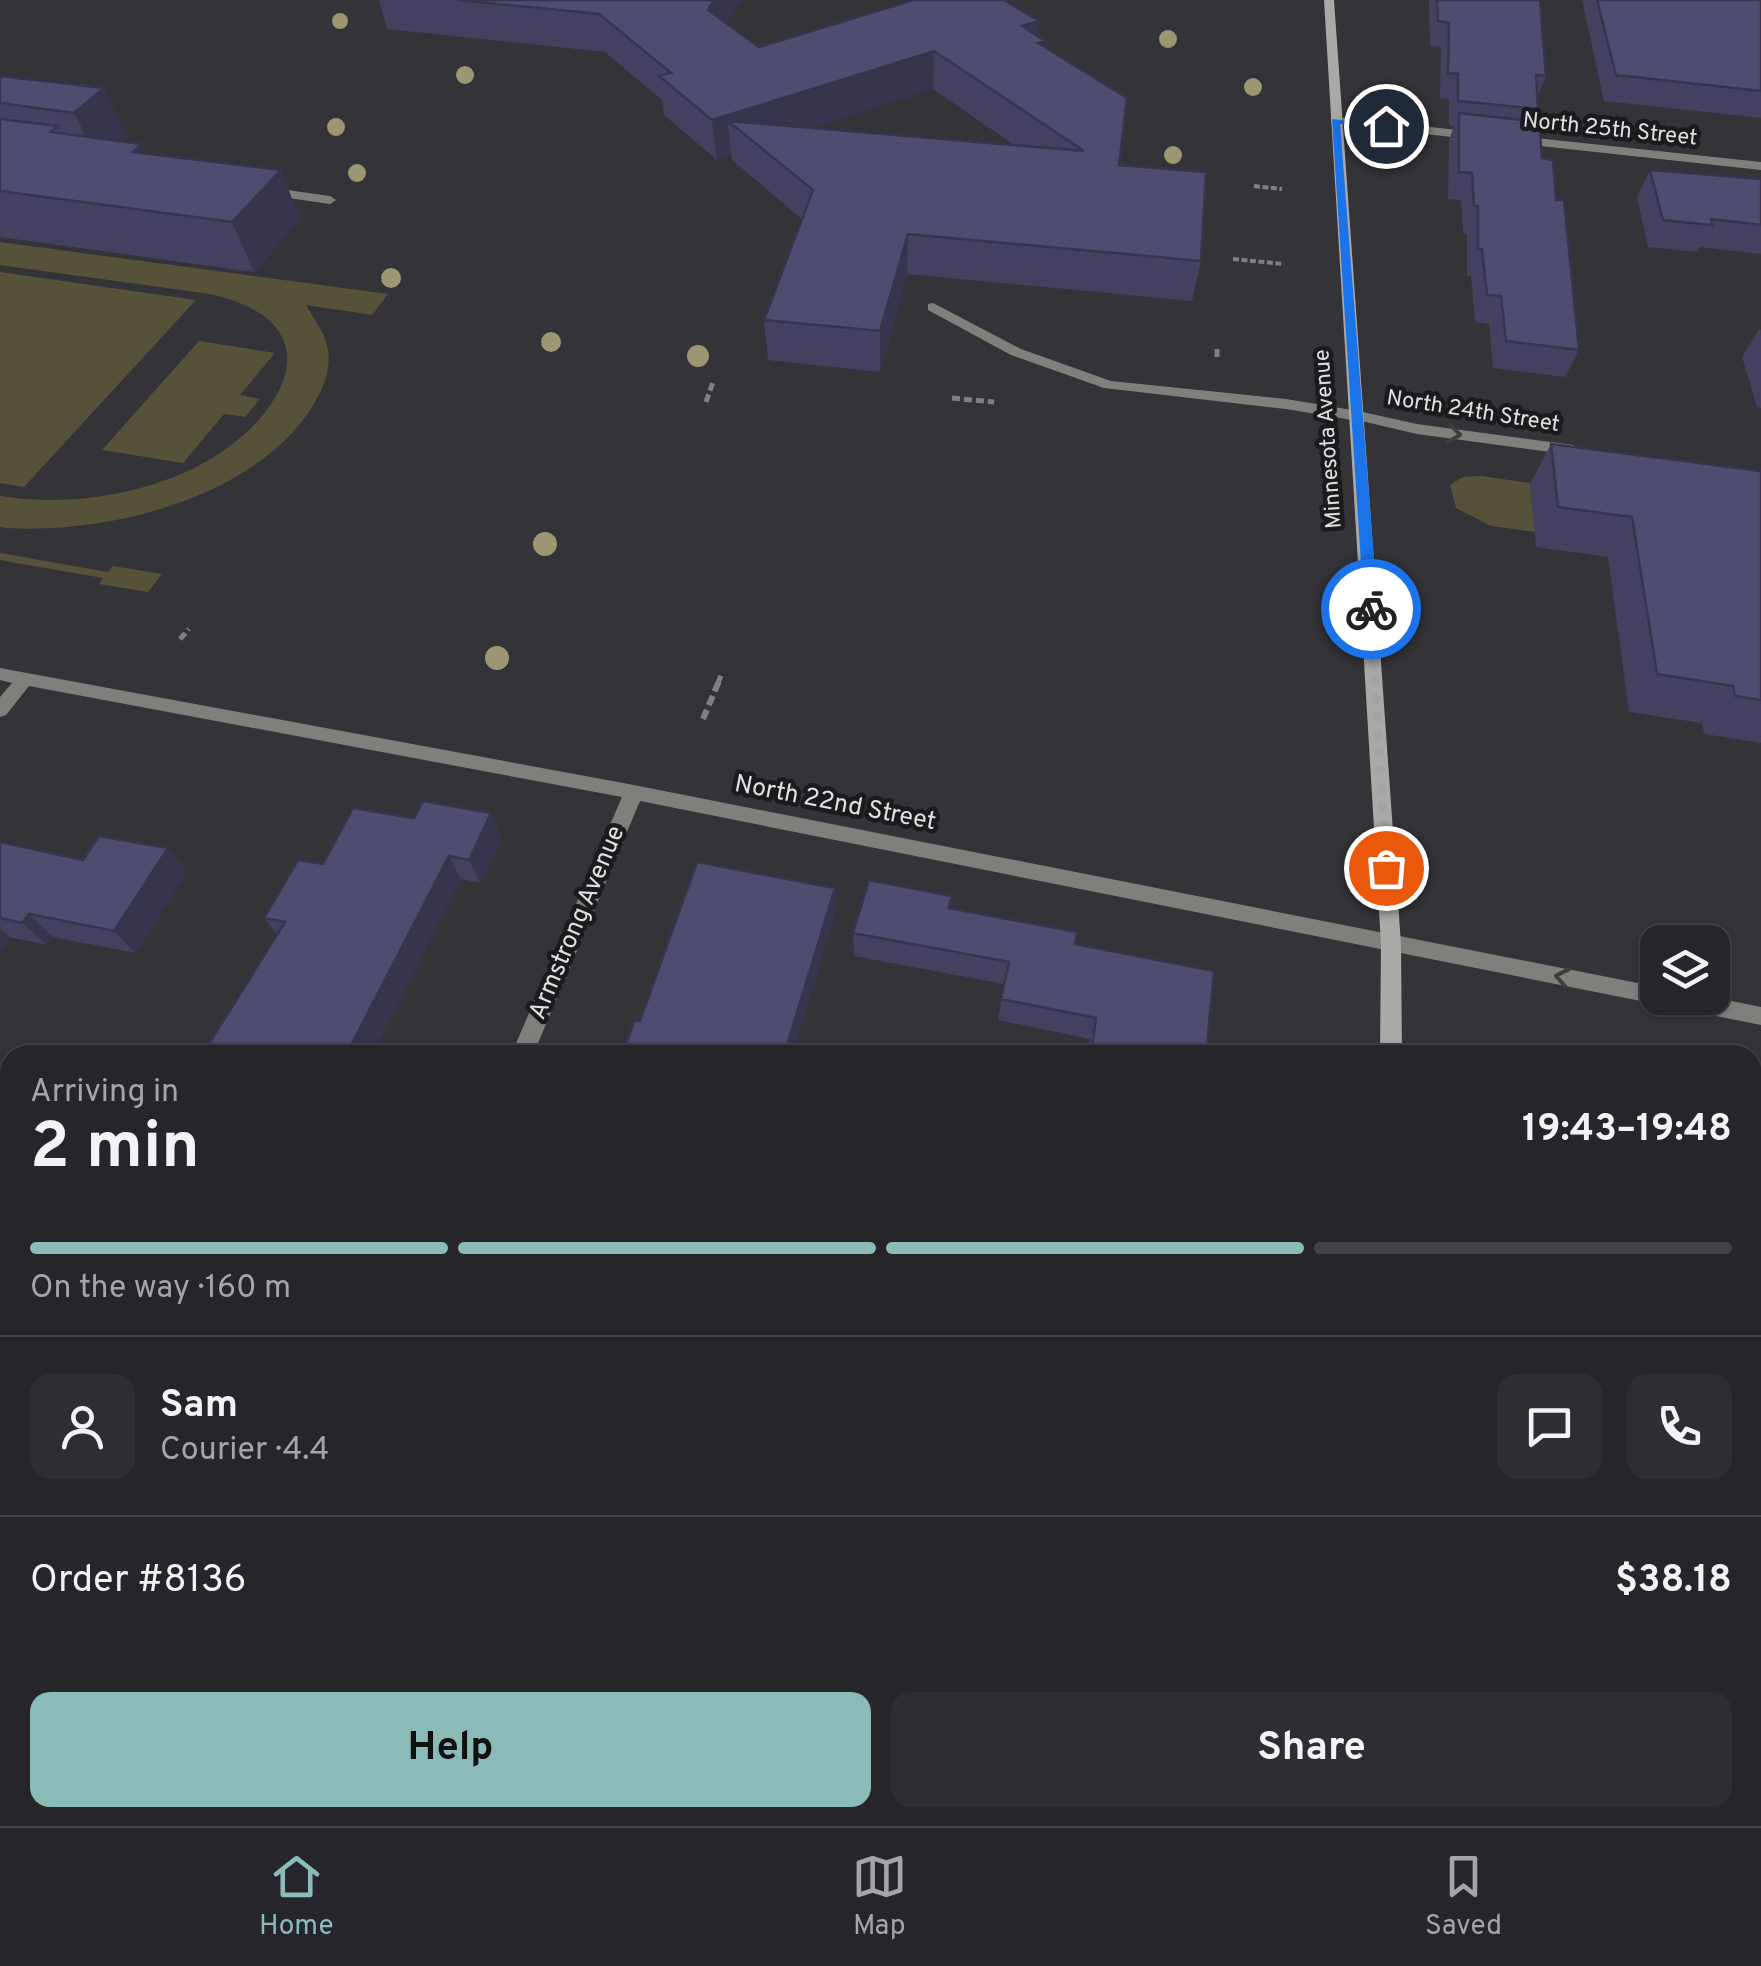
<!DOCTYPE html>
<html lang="en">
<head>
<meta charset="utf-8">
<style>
	body { margin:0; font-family:Overpass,sans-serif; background:#2e2e32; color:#f1f3f6; height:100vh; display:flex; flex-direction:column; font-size:38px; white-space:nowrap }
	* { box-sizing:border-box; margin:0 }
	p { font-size:32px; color:#a4a5a8 }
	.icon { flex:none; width:55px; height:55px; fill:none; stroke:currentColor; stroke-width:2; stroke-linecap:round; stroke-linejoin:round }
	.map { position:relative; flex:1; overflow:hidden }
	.details { position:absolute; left:0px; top:1045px; width:1762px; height:782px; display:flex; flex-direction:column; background:#26262a; border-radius:30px 30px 0 0; box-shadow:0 2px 8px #0004,0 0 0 2px #424347 }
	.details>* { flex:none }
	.tools { position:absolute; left:1640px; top:925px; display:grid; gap:20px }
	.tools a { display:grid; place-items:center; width:90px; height:90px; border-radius:20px; background:#26262a; box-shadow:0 2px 8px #0004,0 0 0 2px #424347; font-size:50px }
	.pin { position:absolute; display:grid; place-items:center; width:85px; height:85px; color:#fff; margin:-42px; border:5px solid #fff; border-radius:50%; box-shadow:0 2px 10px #0007 }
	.courier { position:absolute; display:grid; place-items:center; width:100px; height:100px; margin:-50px; border:8px solid #1a73e8; border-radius:50%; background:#fff; color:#222; box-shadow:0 2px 12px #0007 }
	.overview em { font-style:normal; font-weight:700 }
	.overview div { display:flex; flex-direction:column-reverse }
	.overview { display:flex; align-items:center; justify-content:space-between; height:170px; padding:0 30px }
	h1 { font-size:65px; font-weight:700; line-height:75px }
	.bar { display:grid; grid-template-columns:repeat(4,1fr); gap:15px 10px; align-content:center; height:120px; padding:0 30px }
	.bar i { height:12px; border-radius:8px; background:#424347 }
	.bar .current { background:#8bbbb9 }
	.bar p { grid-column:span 4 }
	.line { display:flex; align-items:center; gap:25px; padding:0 30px; border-top:2px solid #424347 }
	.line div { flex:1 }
	.round { display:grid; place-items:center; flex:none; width:105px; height:105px; border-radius:20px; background:#2e2e32 }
	.action { display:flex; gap:20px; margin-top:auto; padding:20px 30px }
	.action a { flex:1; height:115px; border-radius:20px; background:#8bbbb9; color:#111; font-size:40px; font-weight:700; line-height:115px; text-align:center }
	.action a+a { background:#2e2e32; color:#f1f3f6 }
	.dock { display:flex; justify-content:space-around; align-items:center; height:140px; border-top:2px solid #424347; background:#26262a; font-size:28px; color:#a4a5a8 }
	.dock a { display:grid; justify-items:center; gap:5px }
	.dock .current { color:#8bbbb9 }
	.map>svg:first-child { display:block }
	.green { fill:#56523a }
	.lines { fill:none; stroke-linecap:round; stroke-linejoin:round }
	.path-far2 { stroke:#808084; stroke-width:4; stroke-dasharray:6 2.5; stroke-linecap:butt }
	.path-far1 { stroke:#808084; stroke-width:5; stroke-dasharray:8 4; stroke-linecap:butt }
	.path { stroke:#808084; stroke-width:6; stroke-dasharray:10 5; stroke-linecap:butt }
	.lane { fill:#7f7f7c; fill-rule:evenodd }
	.street { fill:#7f7f7c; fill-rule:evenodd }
	.secondary { fill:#aaa9a5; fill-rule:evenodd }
	.tree { fill:#9c9673 }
	.wall { fill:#43415f; fill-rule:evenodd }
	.shaded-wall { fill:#37354e }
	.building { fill:#4e4c6f; stroke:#37354e; stroke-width:2.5 }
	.oneway { stroke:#3e3e3e }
	.route { fill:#1a73e8 }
	.done { stroke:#a3a3a7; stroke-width:10; stroke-dasharray:0 18 }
	.labels { text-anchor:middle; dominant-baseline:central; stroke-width:9; stroke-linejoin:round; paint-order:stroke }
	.far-street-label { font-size:22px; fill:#e0e0e3; stroke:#1b1b1d }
	.street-label { font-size:25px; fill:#e0e0e3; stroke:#1b1b1d }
</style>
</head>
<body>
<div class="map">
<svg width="1761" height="1826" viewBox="0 0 1761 1826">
	<rect width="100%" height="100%" fill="#333338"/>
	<path class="green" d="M0 242 388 294 372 315 306 305C313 318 324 331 327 346 333 369 322 392 310 410 251 499 107 534 7 528L0 527V496C63 506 130 497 188 471 276 431 348 325 210 294L0 265Z
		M0 272 196 300 24 487 0 483Z
		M199 341 275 353 240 395 260 399 245 417 224 414 183 463 102 450Z
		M1481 476 1530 483 1535 532 1491 526 1456 508 1450 485 1463 477Z
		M0 553 108 572 113 566 162 574 148 592 99 584 103 578 0 560Z"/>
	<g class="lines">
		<path class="path-far2" d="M1254 186 1282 189
			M1233 259 1284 264"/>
		<path class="path-far1" d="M1217 349V357
			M952 398 994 402
			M706 402 713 382
			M180 639 189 629
			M718 683 722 673"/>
		<path class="path" d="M703 719 719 681"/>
		<path class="lane" d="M265 187 330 196 336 200 330 204 261 194V188Z
			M933 303 1021 349 1111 381 1286 399 1358 411 1365 416 1358 421 1286 409 1104 388 1011 355 928 310V304Z"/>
		<path class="street" d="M1335 117 1477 132 1483 136 1477 140 1331 123V119Z
			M1516 136 1761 162V170L1512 143V137Z
			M1358 411 1417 424 1573 445 1581 450 1573 455 1417 434 1353 419V413Z
			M0 668 634 785 1658 987V998L1712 997 1761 1007V1025L640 801 533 1055H511L622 797 29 686 6 715 0 717V697L12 683 0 680Z
			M182 1818H212L208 1826H178Z"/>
		<path class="secondary" d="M1324 0H1334L1401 944 1402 1055H1380L1381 944Z
			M1377 1818H1407V1826H1377Z"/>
	</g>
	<g class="tree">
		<circle cx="340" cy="21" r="8"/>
		<circle cx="1168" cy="39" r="9"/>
		<circle cx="465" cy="75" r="9"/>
		<circle cx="1253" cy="87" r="9"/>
		<circle cx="336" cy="127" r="9"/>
		<circle cx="1173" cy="155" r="9"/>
		<circle cx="357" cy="173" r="9"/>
		<circle cx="391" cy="278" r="10"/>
		<circle cx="551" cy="342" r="10"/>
		<circle cx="698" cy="356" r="11"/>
		<circle cx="545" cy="544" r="12"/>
		<circle cx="497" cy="658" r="12"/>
	</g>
	<path class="wall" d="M379 0H741L726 23 759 47 1039 21 1037 36 1119 165 1201 261 1192 301 907 274 880 372 768 360 764 320 802 219 732 160 731 155 717 160 664 115 662 100 605 52 387 29ZM933 89 1014 145 812 128Z
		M1429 0H1540L1546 76 1537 97 1538 109 1533 121 1542 158 1556 200 1579 350 1565 377 1493 368 1489 324 1475 322 1471 276H1467V234L1463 233 1461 200 1448 199 1449 140 1454 126 1449 125V99L1440 98 1441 47 1430 46Z
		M1582 0H1761V118L1604 101Z
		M0 76 127 137 122 141 146 153 281 170 300 220 254 272 0 237Z
		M1650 170 1761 179V254L1700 247 1697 252 1648 247 1637 197Z
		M1759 329 1761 330V408L1757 407 1742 357Z
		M1551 444 1761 471V743L1704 734 1702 723 1629 712 1608 557 1536 547 1530 484Z
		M491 813 502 837 480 883 461 879 372 1055H190L204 1052 277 935 264 918 323 864 414 818Z
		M0 842 83 860 168 848 187 872 136 953 53 937 47 945 10 937 0 951Z
		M952 896 951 908 1075 944 1206 1055H1087L1090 1039 998 1020 1004 984 854 956 853 933Z
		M1752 1105 1761 1106V1439L1752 1438Z"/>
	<path class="shaded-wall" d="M714 0H741L712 48 708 10Z
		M1039 21 1035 59 1022 26Z
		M934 51 933 89 759 146 728 121 731 155 717 160 712 120Z
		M104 88 127 137 99 162 74 113Z
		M141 144 165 193 133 152Z
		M281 170 300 220 254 272 232 222Z
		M908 234 907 274 880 372V331Z
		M491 813 502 837 480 883 469 860Z
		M168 848 187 872 136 953 114 931Z
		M449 856 461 879 372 1055H346Z
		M835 888 836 911 793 1055H784Z
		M29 914 53 937 47 945 22 923Z
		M0 928 10 937 0 951Z
		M0 1663 10 1665V1673L0 1670Z
		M10 1711V1782L3 1797H0V1731Z"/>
	<path class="building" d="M457 0H714L708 10 759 47 913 0H1004L1039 21 1022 26 1045 41 1038 43 1127 98 1119 165 1206 172 1201 261 908 234 880 331 764 320 813 190 728 121 1084 151 934 51 712 120 659 76 671 73 599 14Z
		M1437 0H1540L1546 76 1536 75 1538 109 1458 101V74L1448 73 1449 23 1438 21Z
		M1597 0H1761V91L1616 75Z
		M0 76 104 88 74 113 0 103Z
		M1459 113 1539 122 1542 158 1553 160 1556 200H1564L1579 350 1506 341 1501 296 1487 295 1482 249H1478V206H1474L1472 173 1459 172Z
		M0 119 58 126 51 132 141 144 133 152 281 170 232 222 0 191Z
		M1650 170 1761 179V225L1711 219 1712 225 1663 220Z
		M1551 444 1761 471V700L1735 696 1733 686 1657 674 1632 517 1558 507Z
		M423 801 491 813 469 860 449 856 346 1055H190L193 1050 204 1052 285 922 264 918 298 860 323 864 353 808 414 818Z
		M99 836 168 848 114 931 29 914 22 923 0 918V842L83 860Z
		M697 862 835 888 784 1055H622L635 1020 640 1021Z
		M869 880 952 896 949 908 1077 932 1075 944 1214 971 1206 1055H1091L1096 1018 1001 999 1009 962 853 933Z
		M1752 1105 1761 1106V1414L1752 1412Z
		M10 1435V1569L0 1566V1449L2 1450Z
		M0 1670 10 1673V1711L0 1731Z
		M973 1818H1148V1826H972Z"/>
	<defs><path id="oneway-chevron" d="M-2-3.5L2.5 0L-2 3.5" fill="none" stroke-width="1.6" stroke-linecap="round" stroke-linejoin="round" transform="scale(2.5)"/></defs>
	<g class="oneway">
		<use href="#oneway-chevron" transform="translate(1454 434) rotate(8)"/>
		<use href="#oneway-chevron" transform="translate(1562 977) rotate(-169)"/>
	</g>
	<path class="route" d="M1332 119 1391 126 1386 129 1340 124 1378 609 1371 614 1364 609Z"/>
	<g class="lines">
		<path class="done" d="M1371 609 1386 868"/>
	</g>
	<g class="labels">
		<g class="far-street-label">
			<text transform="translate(1610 130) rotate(6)">North 25th Street</text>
			<text transform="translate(1473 412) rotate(9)">North 24th Street</text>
			<text transform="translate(1329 439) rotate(-94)">Minnesota Avenue</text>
		</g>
		<g class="street-label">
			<text transform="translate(835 804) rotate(11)">North 22nd Street</text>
			<text transform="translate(578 923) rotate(-67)">Armstrong Avenue</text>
		</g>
	</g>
</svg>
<div class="tools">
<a><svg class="icon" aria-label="layers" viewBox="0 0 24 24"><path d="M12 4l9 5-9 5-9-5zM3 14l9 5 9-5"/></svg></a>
</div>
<div class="pin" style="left:1386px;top:868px;background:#ea580c"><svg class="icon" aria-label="bag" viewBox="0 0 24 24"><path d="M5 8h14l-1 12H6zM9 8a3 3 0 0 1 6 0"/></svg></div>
<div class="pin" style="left:1386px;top:126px;background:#1f2937"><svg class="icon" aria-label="home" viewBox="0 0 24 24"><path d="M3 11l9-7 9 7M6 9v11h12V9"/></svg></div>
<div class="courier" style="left:1371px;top:609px"><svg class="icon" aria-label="bike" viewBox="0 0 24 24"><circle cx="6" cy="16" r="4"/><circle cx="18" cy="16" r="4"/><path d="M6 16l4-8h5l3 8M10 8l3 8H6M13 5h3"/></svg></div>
<section class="details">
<div class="overview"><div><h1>2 min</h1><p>Arriving in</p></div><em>19:43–19:48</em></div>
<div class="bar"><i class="current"></i><i class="current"></i><i class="current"></i><i></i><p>On the way · 160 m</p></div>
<div class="line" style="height:180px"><a class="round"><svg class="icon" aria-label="person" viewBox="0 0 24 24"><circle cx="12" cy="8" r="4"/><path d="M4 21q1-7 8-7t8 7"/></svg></a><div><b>Sam</b><p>Courier · 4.4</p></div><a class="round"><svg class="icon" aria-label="chat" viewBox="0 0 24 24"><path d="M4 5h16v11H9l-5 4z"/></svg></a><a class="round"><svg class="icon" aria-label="phone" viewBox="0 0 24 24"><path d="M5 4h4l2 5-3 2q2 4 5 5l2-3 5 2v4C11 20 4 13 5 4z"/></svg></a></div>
<div class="line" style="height:130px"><div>Order #8136</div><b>$38.18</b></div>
<div class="action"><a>Help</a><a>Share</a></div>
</section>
</div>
<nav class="dock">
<a class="current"><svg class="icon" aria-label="home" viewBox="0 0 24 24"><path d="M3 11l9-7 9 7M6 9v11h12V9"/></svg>Home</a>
<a><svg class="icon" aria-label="map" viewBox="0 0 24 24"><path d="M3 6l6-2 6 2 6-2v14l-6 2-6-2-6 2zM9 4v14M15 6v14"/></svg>Map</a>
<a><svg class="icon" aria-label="saved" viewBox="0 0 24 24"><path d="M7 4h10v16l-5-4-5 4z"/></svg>Saved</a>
</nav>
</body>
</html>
